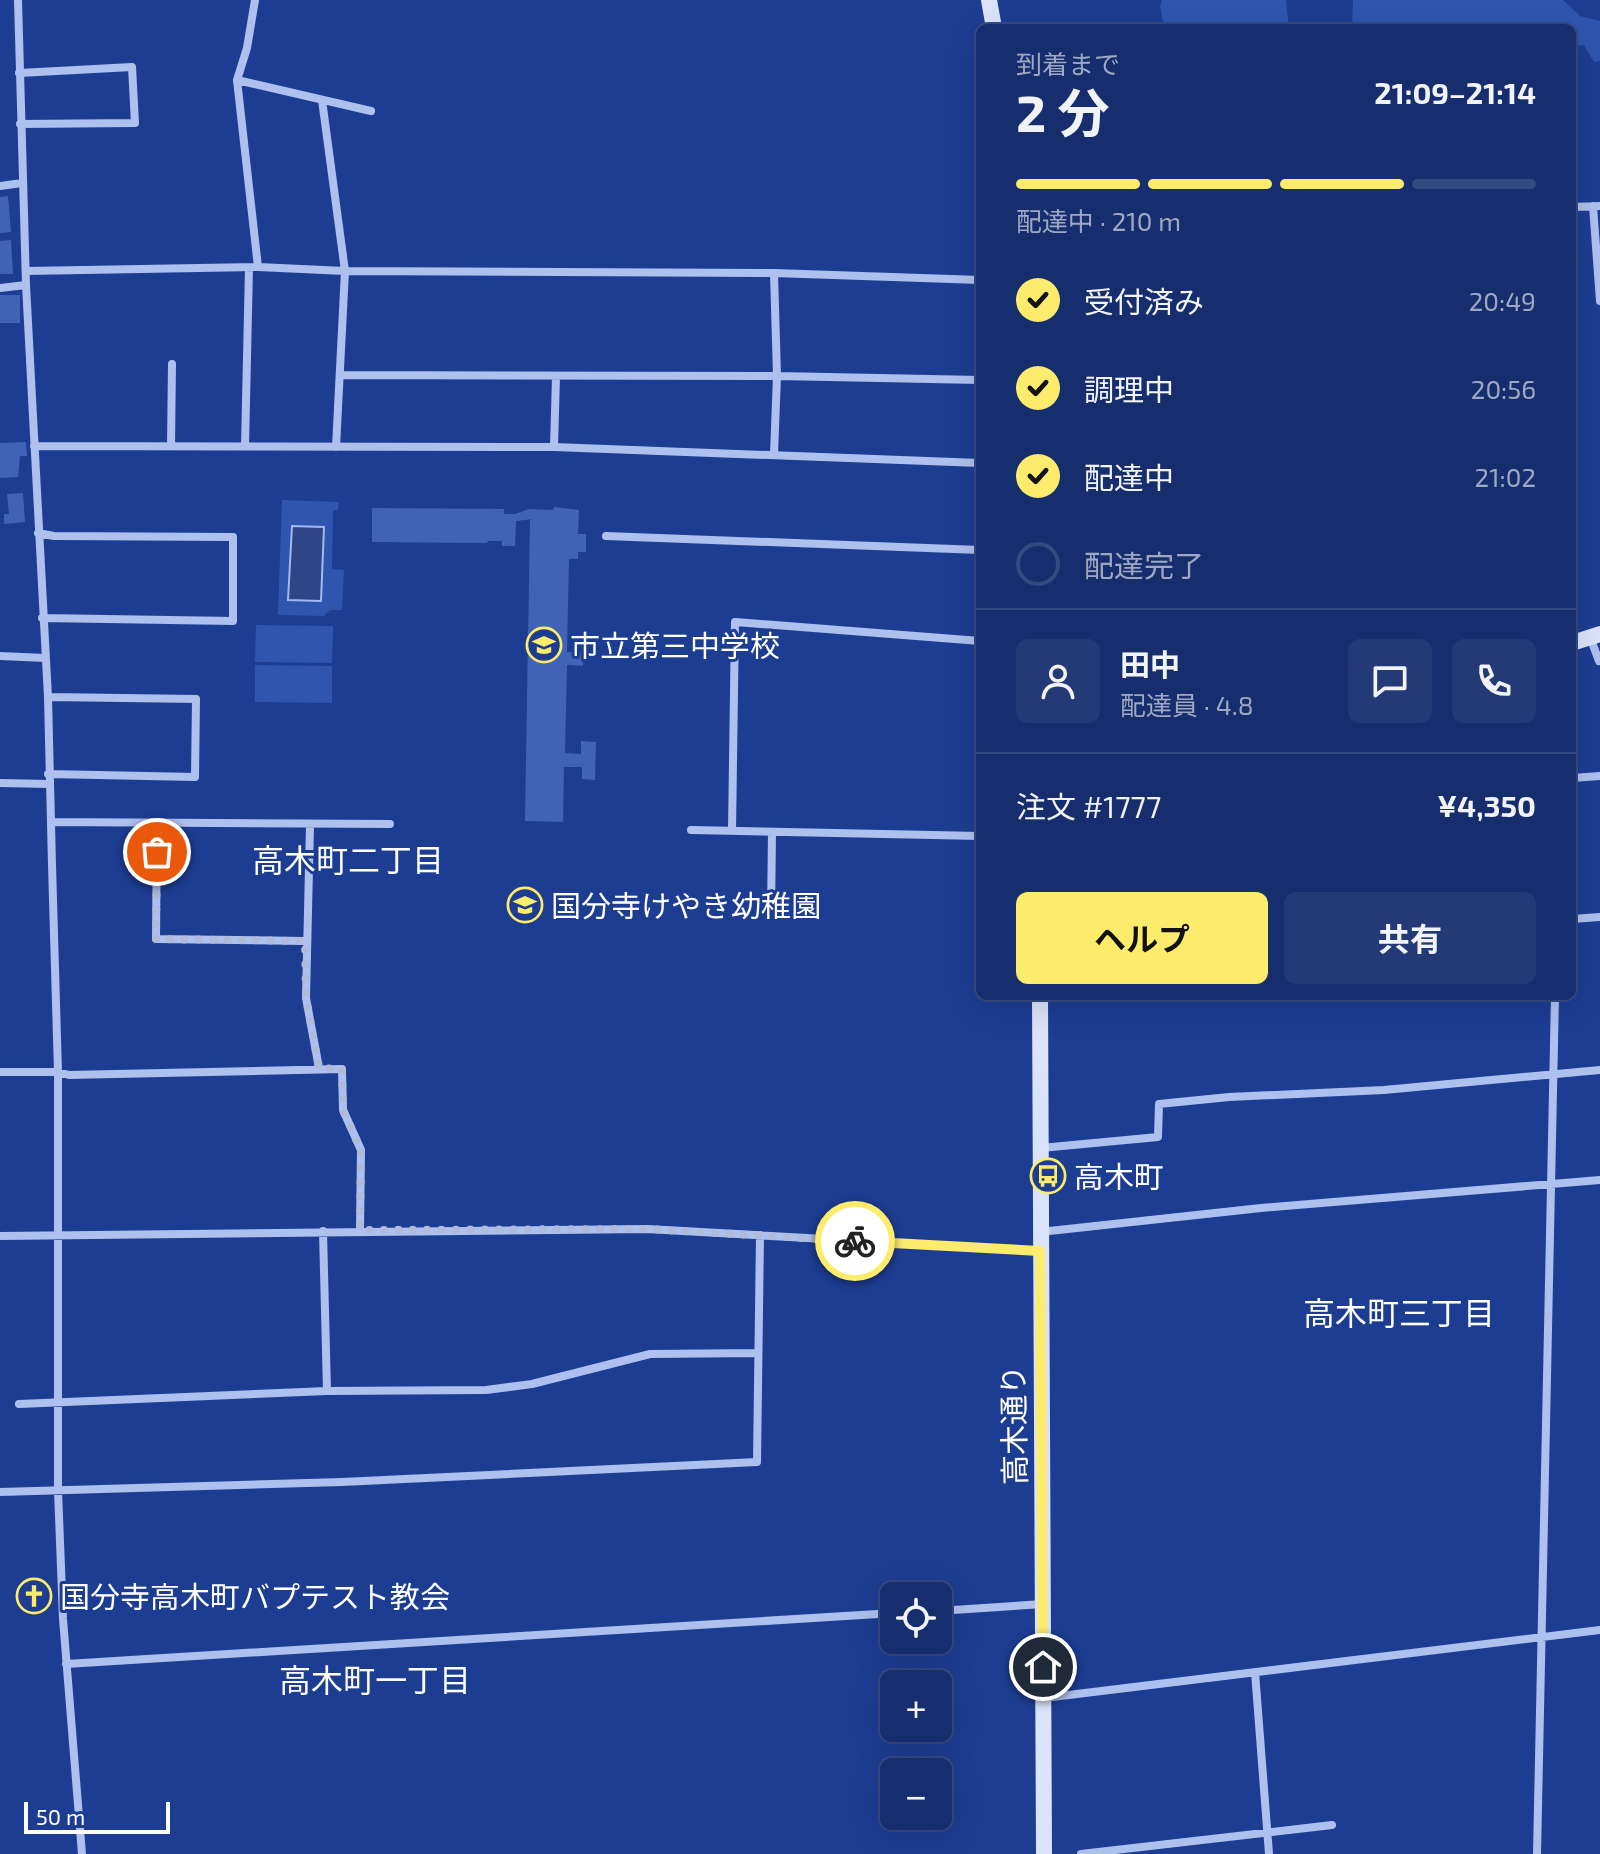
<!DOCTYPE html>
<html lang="ja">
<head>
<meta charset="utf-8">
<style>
	body { margin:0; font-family:"Exo 2","Noto Sans JP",sans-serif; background:#233a76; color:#f1f3f6; height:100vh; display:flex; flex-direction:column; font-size:30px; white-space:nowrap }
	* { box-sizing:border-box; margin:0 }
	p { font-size:26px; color:#9ea8c2 }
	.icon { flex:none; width:44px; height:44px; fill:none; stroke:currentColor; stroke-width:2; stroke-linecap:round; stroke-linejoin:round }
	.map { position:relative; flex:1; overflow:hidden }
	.side { position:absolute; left:976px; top:24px; width:600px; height:976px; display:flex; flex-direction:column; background:#162e6e; border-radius:12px; box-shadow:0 8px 32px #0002,0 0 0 2px #354a81 }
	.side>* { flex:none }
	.fabs { position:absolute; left:880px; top:1582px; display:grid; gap:16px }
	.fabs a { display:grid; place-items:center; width:72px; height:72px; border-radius:12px; background:#162e6e; box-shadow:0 8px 32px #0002,0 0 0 2px #354a81; font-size:40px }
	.scale { position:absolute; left:24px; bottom:20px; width:146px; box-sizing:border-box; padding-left:8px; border:4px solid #fff; border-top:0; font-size:22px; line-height:28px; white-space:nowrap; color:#fff; -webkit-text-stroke:6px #1d3d92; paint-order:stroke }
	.pin { position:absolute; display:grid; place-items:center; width:68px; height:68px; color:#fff; margin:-34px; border:4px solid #fff; border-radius:50%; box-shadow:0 2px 8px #0007 }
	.courier { position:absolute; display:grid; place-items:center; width:80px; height:80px; margin:-40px; border:6px solid #fdeb6c; border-radius:50%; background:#fff; color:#222; box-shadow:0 2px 10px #0007 }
	.headline em { font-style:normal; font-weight:700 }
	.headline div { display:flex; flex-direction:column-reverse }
	.headline { display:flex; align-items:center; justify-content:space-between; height:136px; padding:0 40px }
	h1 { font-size:52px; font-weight:700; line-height:60px }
	.bar { display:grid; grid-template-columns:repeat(4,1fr); gap:12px 8px; align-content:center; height:96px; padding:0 40px }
	.bar i { height:10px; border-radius:6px; background:#354a81 }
	.bar .active { background:#fdeb6c }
	.bar p { grid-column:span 4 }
	.line { display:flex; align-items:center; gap:20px; padding:0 40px; border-top:2px solid #354a81 }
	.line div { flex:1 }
	.round { display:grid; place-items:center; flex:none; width:84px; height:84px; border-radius:12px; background:#233a76 }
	ol { padding:0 40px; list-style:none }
	li { display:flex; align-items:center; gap:24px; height:88px }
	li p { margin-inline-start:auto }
	li .icon { padding:8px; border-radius:50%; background:#fdeb6c; color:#111; stroke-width:4 }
	li:last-child { color:#9ea8c2 }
	li i { width:44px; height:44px; border:4px solid #354a81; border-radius:50% }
	.cta { display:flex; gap:16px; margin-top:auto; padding:16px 40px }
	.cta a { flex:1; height:92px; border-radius:12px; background:#fdeb6c; color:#111; font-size:32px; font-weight:700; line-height:92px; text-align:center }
	.cta a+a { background:#233a76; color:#f1f3f6 }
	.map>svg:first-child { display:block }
	.green { fill:#3055af }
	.water { fill:#2f4585; stroke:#a1b9f0; stroke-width:2 }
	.building { fill:#4163b7 }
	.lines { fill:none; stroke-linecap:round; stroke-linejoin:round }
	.street { stroke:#aec0ee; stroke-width:8 }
	.secondary { stroke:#dbe3fa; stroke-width:16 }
	.done { stroke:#b0bbd9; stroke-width:8; stroke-dasharray:0 14.4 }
	.route { stroke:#fdeb6c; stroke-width:10 }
	.labels { text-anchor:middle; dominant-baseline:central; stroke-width:6; stroke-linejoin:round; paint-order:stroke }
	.poi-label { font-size:30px; fill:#fff; stroke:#1d3d92; text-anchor:start }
	.street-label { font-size:30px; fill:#fff; stroke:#1d3d92 }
	.neighbourhood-label { font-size:32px; fill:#fff; stroke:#1d3d92 }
</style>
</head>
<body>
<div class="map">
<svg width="1600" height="1854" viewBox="0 0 1600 1854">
	<rect width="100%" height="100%" fill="#1d3d92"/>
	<path class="green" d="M1162 0H1286L1289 28H1164L1160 6Z
		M1353 0H1563L1580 16 1600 21V61L1594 62 1584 45 1572 47V28H1352Z
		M282 500 339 502 338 510H333L332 569 344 570 342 610H330L324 616 278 615Z
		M256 625 333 626 332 663 255 662Z
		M255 665 332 666V703L255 702Z"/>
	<path class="water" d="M292 526 324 527 321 601 288 600Z"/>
	<path class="building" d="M8 196 11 232 0 233V197Z
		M11 240 13 274H0V241Z
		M0 295H20V323H0Z
		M26 442 27 456H20L18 477 0 478V443Z
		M23 493 25 522 4 524V514H9L7 494Z
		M554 507 579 510 578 534H586V552H578V559H569L567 652 584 653 583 666 567 665 565 753 581 754V741L596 742 595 780 582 779V767H564L563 822 525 821 530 520 533 519 516 521 515 546H502V541H488L487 543 372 542V508L504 509V514H515L529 509 553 510Z"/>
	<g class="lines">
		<path class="street" d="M18 0 26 285 48 697 52 865 58 1072V1490L63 1619 82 1854
			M255 0 247 48 237 80 258 267
			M19 73 132 67 135 123 20 124
			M237 80 371 111
			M322 100 345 271 336 447
			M0 186 22 183
			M1593 206 1600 301
			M1572 207 1600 206
			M26 271 258 267 345 271 774 273 980 280
			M0 288 26 285
			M340 375 777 376 980 380
			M34 446 554 447 980 463
			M171 446 172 364
			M245 446 249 268
			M554 447 556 377
			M774 454 777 376 774 273
			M38 533 54 536 233 537V621L42 618
			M606 536 980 550
			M1590 637 1599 661
			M0 656 45 658
			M48 697 196 699 195 777 48 774
			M1572 778 1600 776
			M0 783 49 784
			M51 822 390 824
			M157 823 156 939 305 941
			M310 825 306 998 319 1068
			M691 830 980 836
			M732 831 735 622 980 641
			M771 915 772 832
			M1572 919 1600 917
			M0 1072H58L69 1075 342 1069 343 1110 361 1150 360 1230
			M1041 1148 1158 1137 1159 1104 1229 1097 1384 1090 1600 1070
			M323 1231 327 1391
			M1040 1232 1261 1208 1600 1180
			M0 1236 647 1229 1040 1251
			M19 1404 327 1391 486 1390 532 1384 650 1354 757 1353
			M0 1492 342 1482 757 1462 760 1235
			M938 1611 1043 1604
			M66 1664 894 1613
			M1255 1672 1269 1854
			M1044 1698 1600 1630
			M1081 1854 1332 1825
			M1537 1854 1555 996"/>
		<path class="secondary" d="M989 0 994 28
			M1572 643 1600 634
			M1040 996 1044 1854"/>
	</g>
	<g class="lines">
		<path class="done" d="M157 852 156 939 305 941 306 998 319 1068 342 1069 343 1110 361 1150 360 1230 647 1229 855 1241"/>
		<path class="route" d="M855 1241 1040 1251 1043 1667"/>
	</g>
	<defs>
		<g id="school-ring" transform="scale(1.8)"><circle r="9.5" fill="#1d3d92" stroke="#fdeb6c" stroke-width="1.5"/><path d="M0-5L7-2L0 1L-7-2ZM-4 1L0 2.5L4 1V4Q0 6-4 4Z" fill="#fdeb6c"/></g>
		<g id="bus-ring" transform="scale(1.8)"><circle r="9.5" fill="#1d3d92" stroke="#fdeb6c" stroke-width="1.5"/><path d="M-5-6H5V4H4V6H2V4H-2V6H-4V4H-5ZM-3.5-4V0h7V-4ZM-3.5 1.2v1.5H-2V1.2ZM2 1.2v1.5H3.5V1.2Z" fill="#fdeb6c"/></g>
		<g id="church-ring" transform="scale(1.8)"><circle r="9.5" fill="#1d3d92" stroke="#fdeb6c" stroke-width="1.5"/><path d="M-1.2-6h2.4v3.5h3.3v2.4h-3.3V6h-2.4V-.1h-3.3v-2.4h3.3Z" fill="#fdeb6c"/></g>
	</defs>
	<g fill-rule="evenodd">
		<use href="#school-ring" x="544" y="645"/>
		<use href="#school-ring" x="525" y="905"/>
		<use href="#bus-ring" x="1048" y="1176"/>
		<use href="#church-ring" x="34" y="1596"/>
	</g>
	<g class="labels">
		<g class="poi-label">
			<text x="570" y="645">市立第三中学校</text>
			<text x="551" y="905">国分寺けやき幼稚園</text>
			<text x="1074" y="1176">高木町</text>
			<text x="60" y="1596">国分寺高木町バプテスト教会</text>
		</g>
		<g class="street-label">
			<text transform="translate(1013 1425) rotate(-91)">高木通り</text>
		</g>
		<g class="neighbourhood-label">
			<text x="348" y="859">高木町二丁目</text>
			<text x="1399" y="1312">高木町三丁目</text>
			<text x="375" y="1679">高木町一丁目</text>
		</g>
	</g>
</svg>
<div class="fabs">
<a><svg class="icon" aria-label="locate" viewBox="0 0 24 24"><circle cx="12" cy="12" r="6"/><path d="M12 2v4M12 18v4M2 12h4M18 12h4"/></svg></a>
<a>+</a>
<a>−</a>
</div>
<div class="scale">50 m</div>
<div class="pin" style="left:157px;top:852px;background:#ea580c"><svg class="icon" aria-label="bag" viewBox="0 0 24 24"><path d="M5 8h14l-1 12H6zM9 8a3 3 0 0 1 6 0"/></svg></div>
<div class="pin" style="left:1043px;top:1667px;background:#1f2937"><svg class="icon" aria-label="home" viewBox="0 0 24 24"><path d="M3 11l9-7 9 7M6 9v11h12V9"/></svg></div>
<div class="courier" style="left:855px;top:1241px"><svg class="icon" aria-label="bike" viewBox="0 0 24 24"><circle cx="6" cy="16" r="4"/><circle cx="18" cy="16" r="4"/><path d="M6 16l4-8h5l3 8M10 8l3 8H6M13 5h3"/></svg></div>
<section class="side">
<div class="headline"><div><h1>2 分</h1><p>到着まで</p></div><em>21:09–21:14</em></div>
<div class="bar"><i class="active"></i><i class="active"></i><i class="active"></i><i></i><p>配達中 · 210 m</p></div>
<ol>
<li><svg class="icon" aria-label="check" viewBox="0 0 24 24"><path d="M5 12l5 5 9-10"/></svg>受付済み<p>20:49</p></li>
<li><svg class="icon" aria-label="check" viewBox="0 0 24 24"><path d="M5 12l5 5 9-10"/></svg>調理中<p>20:56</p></li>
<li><svg class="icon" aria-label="check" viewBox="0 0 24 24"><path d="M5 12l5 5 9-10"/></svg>配達中<p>21:02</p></li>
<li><i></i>配達完了</li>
</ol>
<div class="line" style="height:144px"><a class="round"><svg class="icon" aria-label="person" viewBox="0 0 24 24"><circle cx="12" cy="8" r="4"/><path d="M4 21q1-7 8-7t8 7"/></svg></a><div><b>田中</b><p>配達員 · 4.8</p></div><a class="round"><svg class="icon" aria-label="chat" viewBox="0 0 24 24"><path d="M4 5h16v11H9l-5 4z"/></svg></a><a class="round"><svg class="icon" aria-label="phone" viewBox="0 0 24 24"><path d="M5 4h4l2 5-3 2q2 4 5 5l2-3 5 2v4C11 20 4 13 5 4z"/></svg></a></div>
<div class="line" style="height:104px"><div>注文 #1777</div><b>¥4,350</b></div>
<div class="cta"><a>ヘルプ</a><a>共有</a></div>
</section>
</div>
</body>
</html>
